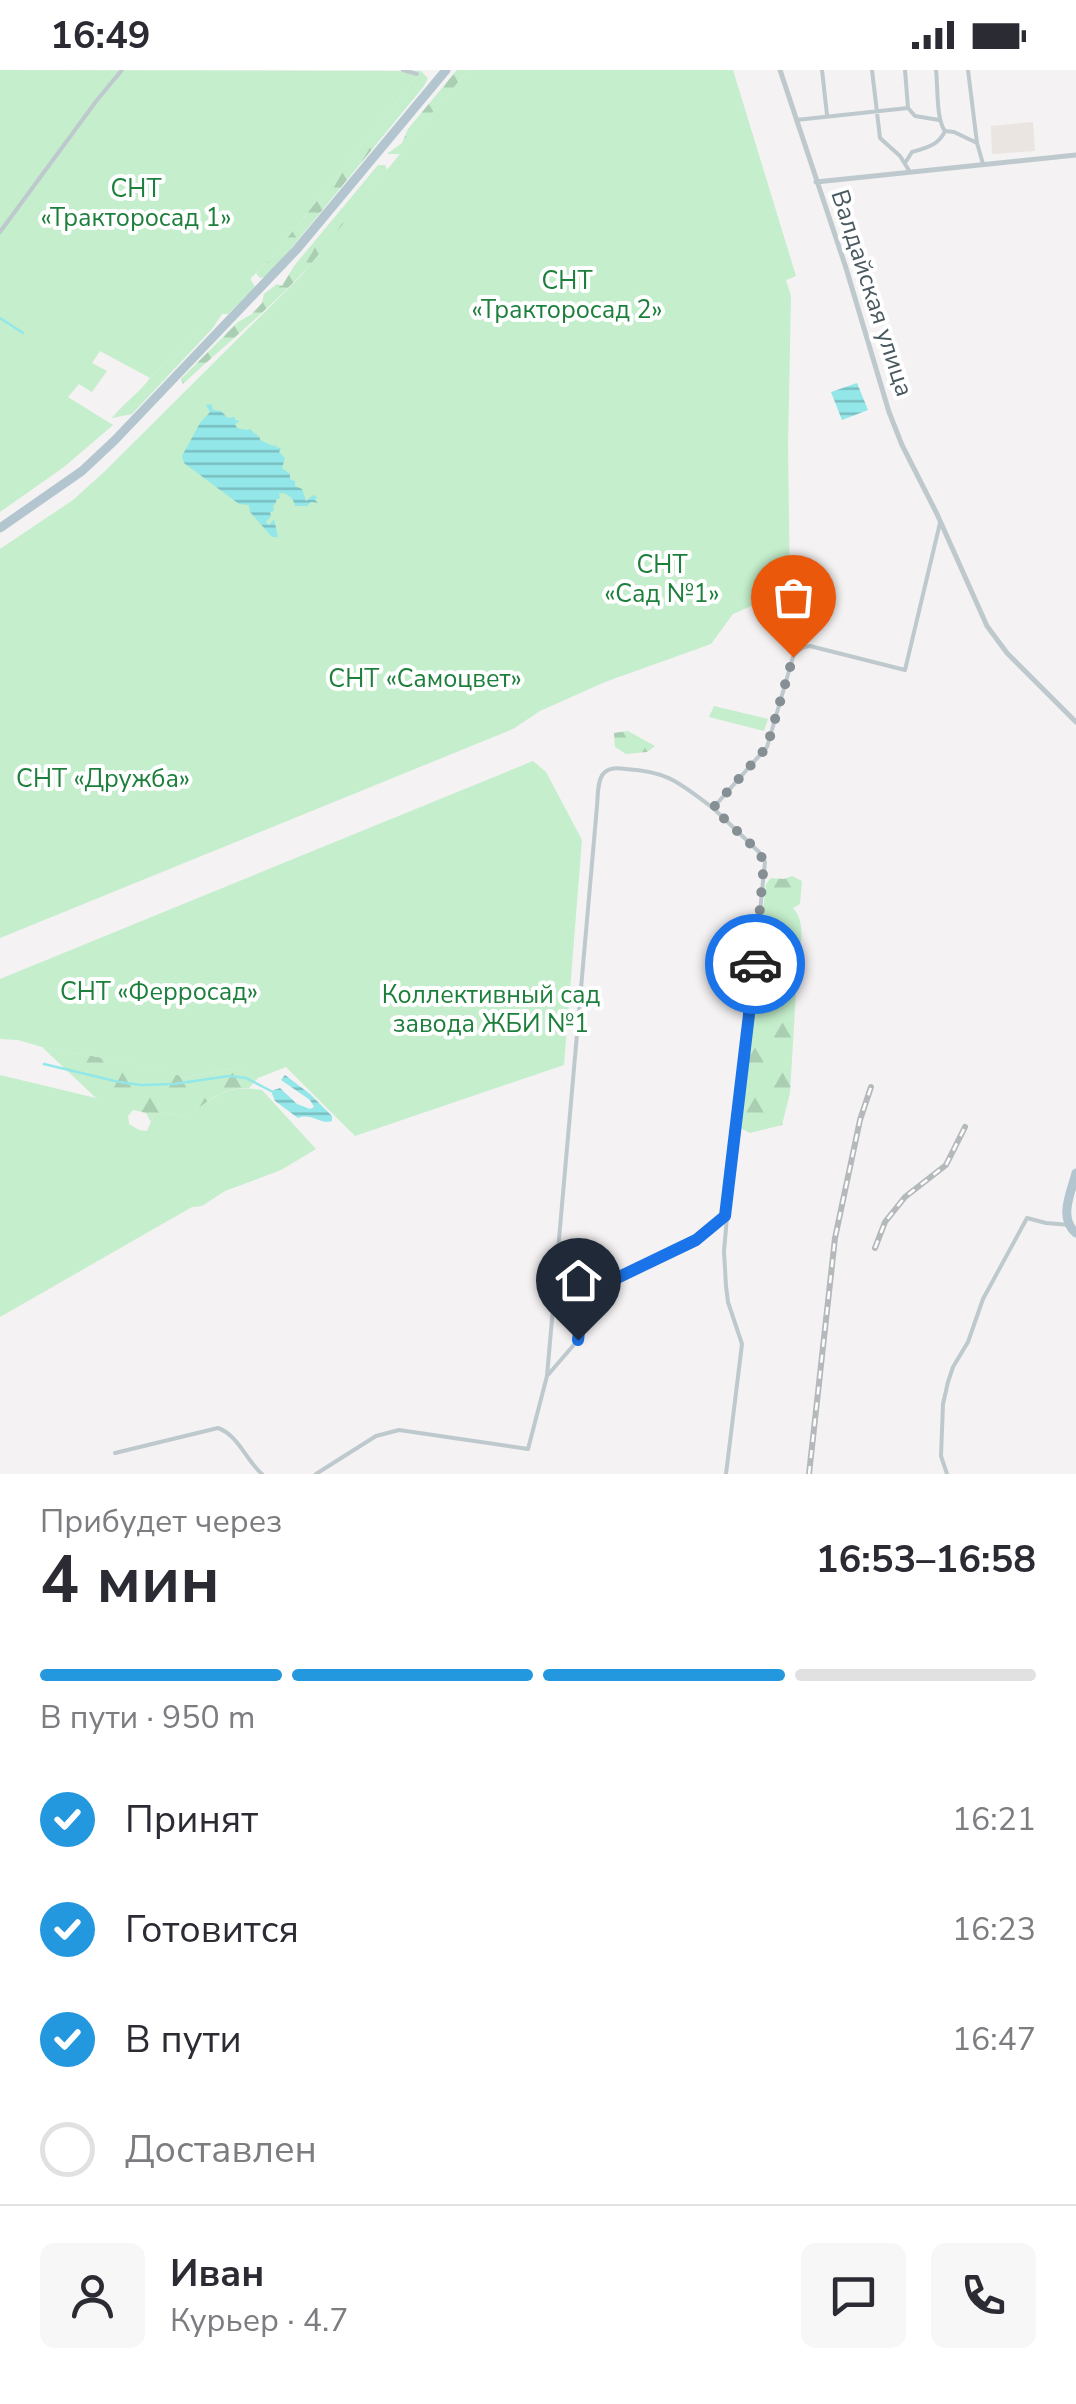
<!DOCTYPE html>
<html lang="ru">
<head>
<meta charset="utf-8">
<style>
	body { margin:0; font-family:"Nunito Sans",sans-serif; background:#f7f7f7; color:#2b2b33; height:100vh; display:flex; flex-direction:column; font-size:38px; white-space:nowrap }
	* { box-sizing:border-box; margin:0 }
	p { font-size:32px; color:#7c7c81 }
	.icon { flex:none; width:55px; height:55px; fill:none; stroke:currentColor; stroke-width:2; stroke-linecap:round; stroke-linejoin:round }
	.map { position:relative; height:1404px; overflow:hidden }
	.panel { display:flex; flex-direction:column; background:#fff; flex:1 }
	.panel>* { flex:none }
	.pin { position:absolute; display:grid; place-items:center; width:85px; height:85px; color:#fff; margin:-102px -42px; border-radius:50% 50% 50% 0; rotate:-45deg; box-shadow:0 0 10px #0007 }
	.pin .icon { rotate:45deg }
	.courier { position:absolute; display:grid; place-items:center; width:100px; height:100px; margin:-50px; border:8px solid #1a73e8; border-radius:50%; background:#fff; color:#222; box-shadow:0 2px 12px #0007 }
	.head em { font-style:normal; font-weight:700 }
	.head div { display:flex; flex-direction:column-reverse }
	.head { display:flex; align-items:center; justify-content:space-between; height:170px; padding:0 40px }
	h1 { font-size:65px; font-weight:700; line-height:75px }
	.bar { display:grid; grid-template-columns:repeat(4,1fr); gap:15px 10px; align-content:center; height:120px; padding:0 40px }
	.bar i { height:12px; border-radius:8px; background:#e1e1e2 }
	.bar .active { background:#2398de }
	.bar p { grid-column:span 4 }
	.line { display:flex; align-items:center; gap:25px; padding:0 40px; border-top:2px solid #e1e1e2 }
	.line div { flex:1 }
	.round { display:grid; place-items:center; flex:none; width:105px; height:105px; border-radius:15px; background:#f7f7f7 }
	ol { padding:0 40px; list-style:none }
	li { display:flex; align-items:center; gap:30px; height:110px }
	li p { margin-inline-start:auto }
	li .icon { padding:10px; border-radius:50%; background:#2398de; color:#fff; stroke-width:4 }
	li:last-child { color:#7c7c81 }
	li i { width:55px; height:55px; border:5px solid #e1e1e2; border-radius:50% }
	.status { display:flex; justify-content:space-between; align-items:center; height:70px; padding:0 50px; background:#fff; direction:ltr }
	.status svg { height:28px; fill:currentColor }
	.map>svg:first-child { display:block }
	.commercial { fill:#eae5e0 }
	.forest { fill:url(#forest-firs) }
	.garden { fill:#c4eecc }
	.water { fill:url(#water-rules) }
	.lines { fill:none; stroke-linecap:round; stroke-linejoin:round }
	.stream { stroke:#93e7e9; stroke-width:2.5 }
	.minor { stroke:#bec9ce; stroke-width:4 }
	.tertiary { stroke:#bec9ce; stroke-width:5 }
	.primary { stroke:#b3c6cf; stroke-width:9 }
	.rail-casing { stroke:#b4b9bc; stroke-width:6 }
	.rail { stroke:#fff; stroke-width:2.5; stroke-dasharray:8; stroke-linecap:butt }
	.done { stroke:#868f93; stroke-width:10; stroke-dasharray:0 18 }
	.route { stroke:#1a73e8; stroke-width:12 }
	.labels { text-anchor:middle; dominant-baseline:central; stroke-width:8; stroke-linejoin:round; paint-order:stroke }
	.park-label { font-size:25px; fill:#1c7f3b; stroke:#fff }
	.street-label { font-size:25px; fill:#4a595f; stroke:#fff }
</style>
</head>
<body>
<div class="status"><b>16:49</b><svg viewBox="0 0 49 12"><path d="M0 12V9h3v3zM5 12V6h3v6zM10 12V3h3v9zM15 12V0h3v12zM26 1h20v11H26zM47 4h2v5h-2z"/></svg></div>
<div class="map">
<svg width="1076" height="1404" viewBox="0 0 1076 1404">
	<defs>
		<pattern id="forest-firs" width="22" height="20" patternUnits="userSpaceOnUse" patternTransform="scale(2.5)"><rect width="22" height="20" fill="#c4eecc"/><path d="M5 1l3.5 6h-7zM16 11l3.5 6h-7z" fill="#aaceb2"/></pattern>
		<pattern id="water-rules" width="6" height="5" patternUnits="userSpaceOnUse" patternTransform="scale(2.5)"><rect width="6" height="5" fill="#93e7e9"/><path d="M0 2.5h6" fill="none" stroke="#7abec0"/></pattern>
	</defs>
	<rect width="100%" height="100%" fill="#f4f2f3"/>
	<path class="commercial" d="M1033 52 1035 81 992 84 991 56Z"/>
	<path class="forest" d="M457 0H468L400 84H387L402 73 408 59Z
		M421 1 428 8 424 16 288 182 265 207 260 208 256 203 271 188Z
		M378 95H385L387 100C358 136 330 175 298 208 261 246 221 278 183 314L181 309 238 252 252 244 262 233 264 224 277 214 282 216 294 196Z
		M250 208 255 217 228 244H222L212 259 132 344 112 348C124 333 139 323 150 308Z
		M714 636 768 649 764 661 709 647Z
		M628 661 655 676 647 682 626 684 615 677 614 663Z
		M792 806 802 811 800 834 793 838C803 848 803 868 799 881L793 883 788 872 781 886 766 883 757 886 766 814 771 808 784 809Z
		M757 899 797 904 790 1023 782 1055 750 1063 740 1058 750 979Z
		M42 977 165 999 184 1008 234 998 258 1008 249 1018C221 1018 210 1030 188 1046L155 1043 151 1052 146 1043 133 1040 128 1046 96 1028Z"/>
	<path class="garden" d="M0 0 421 1 271 188 150 308 100 281 92 293 107 301 92 322 79 314 68 327 113 355 64 397 0 442Z
		M468 0H733L796 206 786 210 791 226 788 376 790 519 733 544 711 574 605 612 540 641 513 659 0 868V479L73 430 104 402 301 206Z
		M533 691 546 702 582 770 564 995 355 1066 286 997 258 1008 234 998 184 1008 164 999 42 977 18 970 0 969V909Z
		M0 1005 96 1028 128 1045 129 1054 139 1060 147 1061 155 1043 188 1046C214 1027 228 1014 262 1020L316 1079 281 1100 225 1121 202 1136 192 1137 0 1247Z"/>
	<path class="water" d="M857 313 868 340 842 350 831 322Z
		M211 334 213 340 221 341 228 348 235 347V350L240 351 235 354 237 358 246 360 250 359 260 368V370L273 376 277 375 275 377 281 378 279 382 285 388 282 398 290 404V409L295 411V416L302 419 306 431 313 425 317 427 315 430 318 433 311 432 307 436H295C294 428 287 422 279 423L280 428 276 430V433L273 436 274 441 270 442 271 446 266 452 269 455 274 449 278 467H272L250 442 249 435 239 434 184 393 182 386 200 353 210 342 206 335Z
		M285 1005 310 1024 332 1046V1051C321 1055 311 1042 298 1048L275 1031 271 1021 280 1018 297 1034 310 1039 314 1037 310 1030 281 1010Z"/>
	<g class="lines">
		<path class="stream" d="M0 248 23 263
			M44 994 119 1012 141 1015 174 1014 229 1006 246 1008 271 1021"/>
		<path class="minor" d="M403 0 417 4
			M822 0 827 45
			M872 0 880 68 900 86 910 102
			M905 0 908 38
			M936 0C938 17 936 49 945 61
			M968 0 977 73 983 94
			M796 50 908 38 915 46 939 50
			M945 61 954 62 977 73
			M905 93 912 82C926 78 939 75 945 61
			M0 162 97 30 122 0
			M547 1306 597 736C598 726 597 712 603 704 609 697 618 698 626 699 670 702 679 713 713 738L767 677 793 587C798 580 801 577 810 576L905 600 940 453
			M115 1383 218 1358C238 1365 246 1390 262 1404
			M316 1404 376 1366 399 1360 528 1379 547 1306 578 1270 583 1229 593 1219 697 1170 725 1146 746 978 765 792 759 782 713 738
			M726 1404 742 1274 728 1232 726 1216 724 1181 727 1147
			M947 1404 941 1386 943 1334 948 1312 953 1297 968 1272 983 1229 1027 1148 1046 1153 1070 1155"/>
		<path class="tertiary" d="M780 0 846 198 889 342 902 375 937 444 987 556 1007 583 1076 652
			M816 112 1076 85"/>
		<path class="primary" d="M0 458 82 401 115 370 297 179 446 0
			M1076 1103C1071 1123 1058 1148 1076 1163"/>
		<g class="rail-casing">
			<path id="rail" d="M875 1178 885 1152 905 1127 946 1095 965 1057
				M809 1404 835 1168 860 1050 871 1017"/>
		</g>
		<use href="#rail" class="rail"/>
	</g>
	<g class="lines">
		<path class="done" d="M755 894 764 792 759 782 713 738 767 677 793 587"/>
		<path class="route" d="M578 1270 583 1229 592 1220 696 1170 725 1146 755 894"/>
	</g>
	<g class="labels">
		<g class="park-label">
			<text x="136" y="119">СНТ<tspan x="136" dy="29">«Тракторосад 1»</tspan></text>
			<text x="567" y="211">СНТ<tspan x="567" dy="29">«Тракторосад 2»</tspan></text>
			<text x="662" y="495">СНТ<tspan x="662" dy="29">«Сад №1»</tspan></text>
			<text x="425" y="609">СНТ «Самоцвет»</text>
			<text x="103" y="709">СНТ «Дружба»</text>
			<text x="159" y="922">СНТ «Ферросад»</text>
			<text x="491" y="925">Коллективный сад<tspan x="491" dy="29">завода ЖБИ №1</tspan></text>
		</g>
		<g class="street-label">
			<text transform="translate(872 223) rotate(72)">Валдайская улица</text>
		</g>
	</g>
</svg>
<div class="pin" style="left:793px;top:587px;background:#ea580c"><svg class="icon" aria-label="bag" viewBox="0 0 24 24"><path d="M5 8h14l-1 12H6zM9 8a3 3 0 0 1 6 0"/></svg></div>
<div class="pin" style="left:578px;top:1270px;background:#1f2937"><svg class="icon" aria-label="home" viewBox="0 0 24 24"><path d="M3 11l9-7 9 7M6 9v11h12V9"/></svg></div>
<div class="courier" style="left:755px;top:894px"><svg class="icon" aria-label="car" viewBox="0 0 24 24"><path d="M5 17H2v-5l4-1 3-4h7l3 4 3 1v5h-3M9 17h6M6 11h13"/><circle cx="7" cy="17" r="2"/><circle cx="17" cy="17" r="2"/></svg></div>
</div>
<section class="panel">
<div class="head"><div><h1>4 мин</h1><p>Прибудет через</p></div><em>16:53–16:58</em></div>
<div class="bar"><i class="active"></i><i class="active"></i><i class="active"></i><i></i><p>В пути · 950 m</p></div>
<ol>
<li><svg class="icon" aria-label="check" viewBox="0 0 24 24"><path d="M5 12l5 5 9-10"/></svg>Принят<p>16:21</p></li>
<li><svg class="icon" aria-label="check" viewBox="0 0 24 24"><path d="M5 12l5 5 9-10"/></svg>Готовится<p>16:23</p></li>
<li><svg class="icon" aria-label="check" viewBox="0 0 24 24"><path d="M5 12l5 5 9-10"/></svg>В пути<p>16:47</p></li>
<li><i></i>Доставлен</li>
</ol>
<div class="line" style="height:180px"><a class="round"><svg class="icon" aria-label="person" viewBox="0 0 24 24"><circle cx="12" cy="8" r="4"/><path d="M4 21q1-7 8-7t8 7"/></svg></a><div><b>Иван</b><p>Курьер · 4.7</p></div><a class="round"><svg class="icon" aria-label="chat" viewBox="0 0 24 24"><path d="M4 5h16v11H9l-5 4z"/></svg></a><a class="round"><svg class="icon" aria-label="phone" viewBox="0 0 24 24"><path d="M5 4h4l2 5-3 2q2 4 5 5l2-3 5 2v4C11 20 4 13 5 4z"/></svg></a></div>
</section>
</body>
</html>
